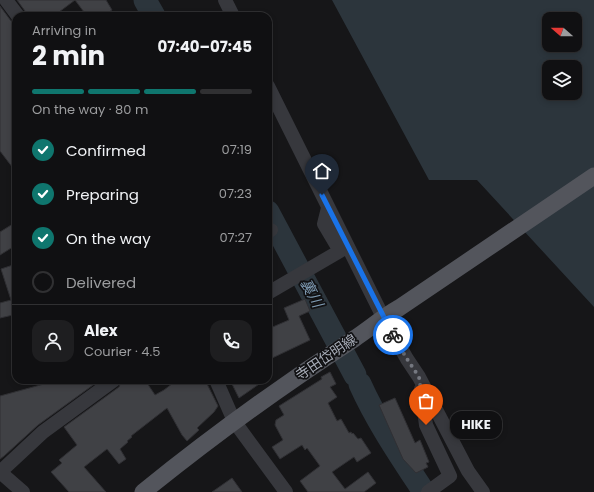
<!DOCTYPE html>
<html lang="en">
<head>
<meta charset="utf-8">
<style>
	body { margin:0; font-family:Poppins,"Noto Sans JP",sans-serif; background:#1e1e20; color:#f1f3f6; height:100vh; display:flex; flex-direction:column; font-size:15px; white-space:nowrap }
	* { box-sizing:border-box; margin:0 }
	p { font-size:13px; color:#9c9d9f }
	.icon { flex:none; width:22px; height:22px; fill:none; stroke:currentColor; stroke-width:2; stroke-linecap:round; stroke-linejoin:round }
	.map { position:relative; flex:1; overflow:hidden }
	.details { position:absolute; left:12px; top:12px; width:260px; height:372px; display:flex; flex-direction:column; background:#101012; border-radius:12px; box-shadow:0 2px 6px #0003,0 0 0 1px #303032 }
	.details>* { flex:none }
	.needle { width:26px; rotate:290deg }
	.buttons { position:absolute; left:542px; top:12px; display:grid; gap:8px }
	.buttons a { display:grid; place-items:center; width:40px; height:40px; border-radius:8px; background:#101012; box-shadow:0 2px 6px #0003,0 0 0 1px #303032; font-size:20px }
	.pin { position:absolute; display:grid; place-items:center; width:34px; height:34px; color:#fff; margin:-41px -17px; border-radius:50% 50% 50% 0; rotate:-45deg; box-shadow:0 0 4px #0007 }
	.pin .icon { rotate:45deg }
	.courier { position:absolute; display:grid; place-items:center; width:40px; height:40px; margin:-20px; border:3px solid #1a73e8; border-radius:50%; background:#fff; color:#222; box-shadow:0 1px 5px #0007 }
	.bubble { position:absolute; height:28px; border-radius:12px; background:#101012; box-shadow:0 2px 6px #0003,0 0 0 1px #303032; font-size:13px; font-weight:700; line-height:28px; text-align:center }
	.headline em { font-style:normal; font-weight:700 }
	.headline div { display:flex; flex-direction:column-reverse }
	.headline { display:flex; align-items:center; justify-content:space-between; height:68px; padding:0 20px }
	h1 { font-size:26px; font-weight:700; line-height:30px }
	.bar { display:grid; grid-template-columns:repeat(4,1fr); gap:6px 4px; align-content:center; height:48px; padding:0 20px }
	.bar i { height:5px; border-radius:3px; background:#303032 }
	.bar .active { background:#0f766e }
	.bar p { grid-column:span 4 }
	.line { display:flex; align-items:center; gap:10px; padding:0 20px; border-top:1px solid #303032 }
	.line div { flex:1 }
	.round { display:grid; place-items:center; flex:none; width:42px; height:42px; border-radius:12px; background:#1e1e20 }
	ol { padding:0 20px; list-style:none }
	li { display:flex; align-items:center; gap:12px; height:44px }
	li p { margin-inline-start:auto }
	li .icon { padding:4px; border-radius:50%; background:#0f766e; color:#fff; stroke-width:4 }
	li:last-child { color:#9c9d9f }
	li i { width:22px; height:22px; border:2px solid #303032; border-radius:50% }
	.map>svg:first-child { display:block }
	.water { fill:#2c353c; fill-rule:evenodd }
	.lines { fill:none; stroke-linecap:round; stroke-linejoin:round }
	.river { stroke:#2c353c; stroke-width:23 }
	.building { fill:#404145; stroke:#303034 }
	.minor { stroke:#37383d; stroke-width:14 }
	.major { stroke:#53555c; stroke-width:17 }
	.done { stroke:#757880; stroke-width:4; stroke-dasharray:0 7.2 }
	.route { stroke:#1a73e8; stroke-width:5 }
	.labels { text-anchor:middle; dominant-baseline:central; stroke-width:3.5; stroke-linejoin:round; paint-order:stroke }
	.street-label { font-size:14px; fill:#a8adb8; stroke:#111113 }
	.water-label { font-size:15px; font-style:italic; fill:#7f9bb3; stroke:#111113 }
</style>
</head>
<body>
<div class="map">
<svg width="594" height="492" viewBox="0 0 594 492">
	<rect width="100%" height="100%" fill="#161618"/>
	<path class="water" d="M332 0H594V307L477 180H429ZM549 19H575V45H549ZM549 67H575V93H549Z"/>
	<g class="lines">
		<path class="river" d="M145 0 154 16
			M268 212 355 375
			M360 384C377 422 401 457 424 492"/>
	</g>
	<path class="building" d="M17 0H75L59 12 62 16H26L25 11Z
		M75 0H106L112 10 103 16H87Z
		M0 6 11 21 16 24V172L0 151Z
		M16 222V245L0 255V232Z
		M16 264V310L12 311 13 315 0 318V303L11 300 1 269Z
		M305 299 310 311 299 316 310 340 268 360V329L289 320 284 308Z
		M330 372 336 384 330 387 337 397 328 403 337 421 341 419 349 433 351 432 352 434 353 433 358 439 361 438 371 453 357 462 354 457 332 472 345 489 368 472 376 483 364 492H308L300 481 320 466 307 448 305 450 302 445 280 459 272 447 283 440 275 425 276 420 284 415 279 406 322 379 321 377Z
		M45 380H100L38 425 4 456 0 459V396L44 384 46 382Z
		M122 380H145L155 395 164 390 177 380H205L218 406 214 412 197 428 199 430 187 441 182 435 167 408 131 436 132 437 127 441 128 442 120 449 126 459 119 464 107 449 84 467 106 492H69L51 472 62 463 59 460 77 445 64 427 119 387Z
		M230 380H265L239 398Z
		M395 398 415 443 420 440 429 462 426 463 428 467 416 473 403 459 379 405Z
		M232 478 242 492H212Z"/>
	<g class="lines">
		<path class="minor" d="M6 0 18 16
			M225 0 233 16
			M268 86 383 317 407 359 419 377 468 471 483 492
			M268 232 271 230
			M268 293 340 251 324 224 328 208
			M216 380 234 421 286 492
			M421 389 426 425 450 476 428 492
			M0 472 43 432 114 380
			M0 472 23 492"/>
		<path class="major" d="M143 492C211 437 281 386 354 339 369 329 383 317 399 308L594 176"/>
	</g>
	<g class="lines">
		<path class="done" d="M393 335 407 359 419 377 426 425"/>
		<path class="route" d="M322 195 393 335"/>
	</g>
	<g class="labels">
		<g class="street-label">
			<text transform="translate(326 357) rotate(-34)">寺田岱明線</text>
		</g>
		<g class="water-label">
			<text transform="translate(312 293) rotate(62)">裏川</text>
		</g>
	</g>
</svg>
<div class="buttons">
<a><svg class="needle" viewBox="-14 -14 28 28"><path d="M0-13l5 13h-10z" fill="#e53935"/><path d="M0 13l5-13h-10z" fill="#9c9d9f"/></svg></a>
<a><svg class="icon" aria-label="layers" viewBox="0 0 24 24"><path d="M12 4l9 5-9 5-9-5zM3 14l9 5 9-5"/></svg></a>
</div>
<div class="pin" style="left:426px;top:425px;background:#ea580c"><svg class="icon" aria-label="bag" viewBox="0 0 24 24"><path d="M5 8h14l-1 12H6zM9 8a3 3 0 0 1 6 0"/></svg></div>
<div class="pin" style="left:322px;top:195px;background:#1f2937"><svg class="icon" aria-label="home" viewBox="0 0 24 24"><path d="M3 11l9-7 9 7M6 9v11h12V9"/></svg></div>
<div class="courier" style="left:393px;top:335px"><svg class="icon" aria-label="bike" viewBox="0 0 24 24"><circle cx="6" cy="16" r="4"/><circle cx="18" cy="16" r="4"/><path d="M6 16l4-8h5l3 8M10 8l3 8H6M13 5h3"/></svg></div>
<div class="bubble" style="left:450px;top:411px;width:52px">HIKE</div>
<section class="details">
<div class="headline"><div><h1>2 min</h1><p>Arriving in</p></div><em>07:40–07:45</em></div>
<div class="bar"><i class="active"></i><i class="active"></i><i class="active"></i><i></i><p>On the way · 80 m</p></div>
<ol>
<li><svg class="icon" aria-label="check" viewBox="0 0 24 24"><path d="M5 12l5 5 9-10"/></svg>Confirmed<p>07:19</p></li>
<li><svg class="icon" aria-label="check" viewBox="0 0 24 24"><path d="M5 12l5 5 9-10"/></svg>Preparing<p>07:23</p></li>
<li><svg class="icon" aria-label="check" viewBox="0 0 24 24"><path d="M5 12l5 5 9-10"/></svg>On the way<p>07:27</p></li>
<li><i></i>Delivered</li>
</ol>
<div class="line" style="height:72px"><a class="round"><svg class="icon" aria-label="person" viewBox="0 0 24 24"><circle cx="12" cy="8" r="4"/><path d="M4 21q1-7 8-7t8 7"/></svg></a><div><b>Alex</b><p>Courier · 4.5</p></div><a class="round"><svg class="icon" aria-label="phone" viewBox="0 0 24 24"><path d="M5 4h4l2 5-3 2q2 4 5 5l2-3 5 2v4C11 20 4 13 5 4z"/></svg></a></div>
</section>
</div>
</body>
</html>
